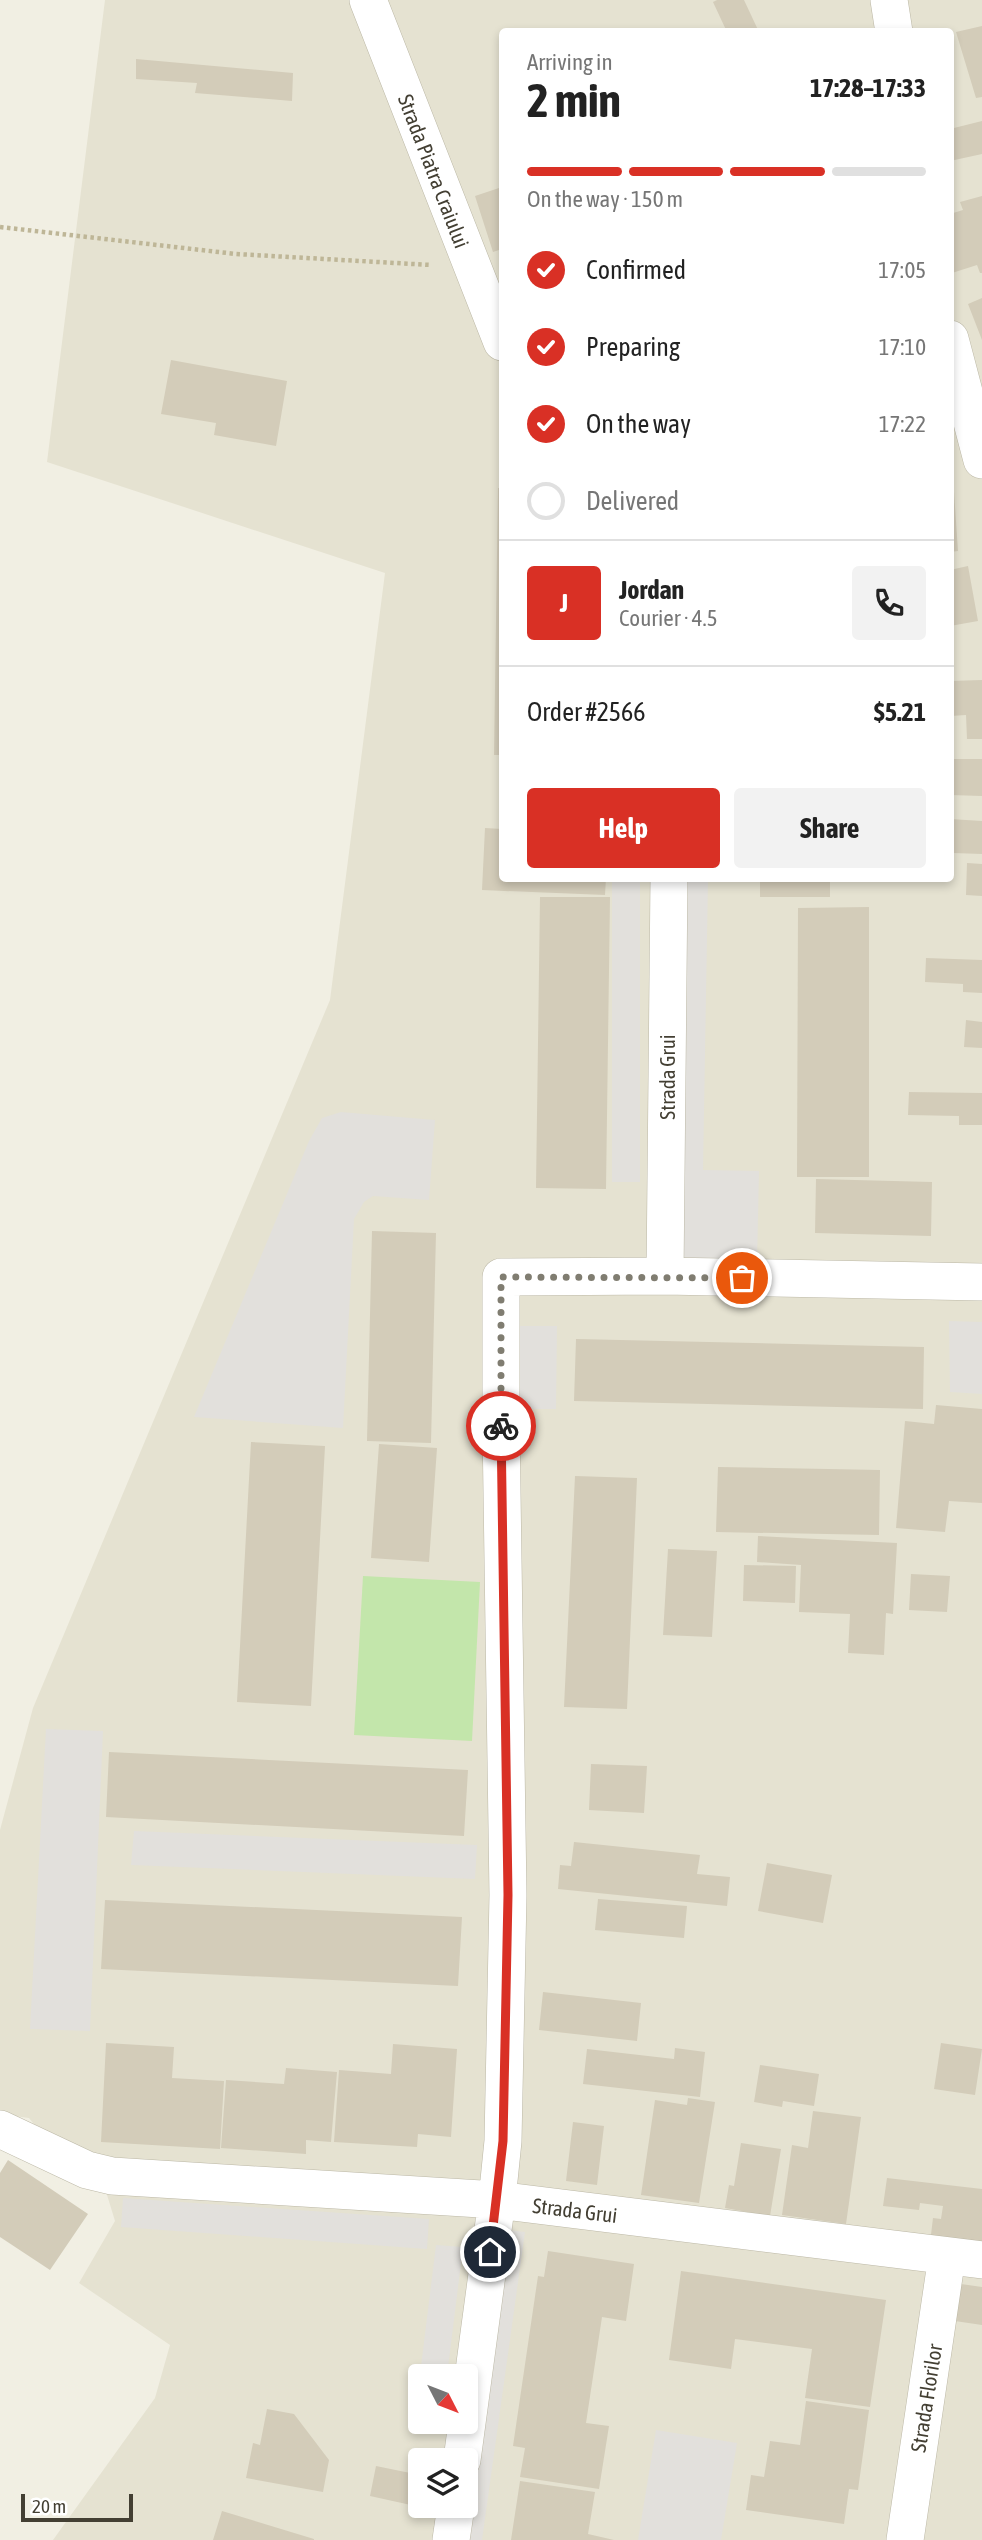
<!DOCTYPE html>
<html lang="en">
<head>
<meta charset="utf-8">
<style>
	body { margin:0; font-family:"Asap Condensed",sans-serif; background:#f2f2f2; color:#222; height:100vh; display:flex; flex-direction:column; font-size:26px; white-space:nowrap }
	* { box-sizing:border-box; margin:0 }
	p { font-size:23px; color:#767676 }
	.icon { flex:none; width:38px; height:38px; fill:none; stroke:currentColor; stroke-width:2; stroke-linecap:round; stroke-linejoin:round }
	.map { position:relative; flex:1; overflow:hidden }
	.panel { position:absolute; left:499px; top:28px; width:455px; height:854px; display:flex; flex-direction:column; background:#fff; border-radius:7px; box-shadow:0 4px 10px #0003 }
	.panel>* { flex:none }
	.needle { width:46px; rotate:132deg }
	.buttons { position:absolute; left:408px; top:2364px; display:grid; gap:14px }
	.buttons a { display:grid; place-items:center; width:70px; height:70px; border-radius:7px; background:#fff; box-shadow:0 4px 10px #0003; font-size:35px }
	.scale { position:absolute; left:21px; bottom:18px; width:112px; box-sizing:border-box; padding-left:7px; border:4px solid #433f33; border-top:0; font-size:19px; line-height:24px; white-space:nowrap; color:#433f33; -webkit-text-stroke:5px #fff; paint-order:stroke }
	.pin { position:absolute; display:grid; place-items:center; width:60px; height:60px; color:#fff; margin:-30px; border:4px solid #fff; border-radius:50%; box-shadow:0 2px 7px #0007 }
	.courier { position:absolute; display:grid; place-items:center; width:70px; height:70px; margin:-35px; border:5px solid #d93025; border-radius:50%; background:#fff; color:#222; box-shadow:0 2px 9px #0007 }
	.overview em { font-style:normal; font-weight:700 }
	.overview div { display:flex; flex-direction:column-reverse }
	.overview { display:flex; align-items:center; justify-content:space-between; height:119px; padding:0 28px }
	h1 { font-size:46px; font-weight:700; line-height:52px }
	.bar { display:grid; grid-template-columns:repeat(4,1fr); gap:10px 7px; align-content:center; height:84px; padding:0 28px }
	.bar i { height:9px; border-radius:5px; background:#e0e0e0 }
	.bar .current { background:#d93025 }
	.bar p { grid-column:span 4 }
	.line { display:flex; align-items:center; gap:18px; padding:0 28px; border-top:2px solid #e0e0e0 }
	.line div { flex:1 }
	.round { display:grid; place-items:center; flex:none; width:74px; height:74px; border-radius:7px; background:#f2f2f2 }
	ol { padding:0 28px; list-style:none }
	li { display:flex; align-items:center; gap:21px; height:77px }
	li p { margin-inline-start:auto }
	li .icon { padding:7px; border-radius:50%; background:#d93025; color:#fff; stroke-width:4 }
	li:last-child { color:#767676 }
	li i { width:38px; height:38px; border:4px solid #e0e0e0; border-radius:50% }
	.primary-button { display:flex; gap:14px; margin-top:auto; padding:14px 28px }
	.primary-button a { flex:1; height:80px; border-radius:7px; background:#d93025; color:#fff; font-size:28px; font-weight:700; line-height:80px; text-align:center }
	.primary-button a+a { background:#f2f2f2; color:#222 }
	.map>svg:first-child { display:block }
	.residential { fill:#e5e2d1; fill-rule:evenodd }
	.green { fill:#c3e6ab }
	.parking { fill:#e2e0dc }
	.building { fill:#d3ccb9 }
	.lines { fill:none; stroke-linecap:round; stroke-linejoin:round }
	.street-casing { stroke:#bcb8a6; stroke-width:38 }
	.path { stroke:#beb697; stroke-width:4.5; stroke-dasharray:3.5 3.5; stroke-linecap:butt }
	.street { stroke:#fff; stroke-width:37 }
	.done { stroke:#807d71; stroke-width:7; stroke-dasharray:0 12.6 }
	.route { stroke:#d93025; stroke-width:9 }
	.labels { text-anchor:middle; dominant-baseline:central; stroke-width:5; stroke-linejoin:round; paint-order:stroke }
	.street-label { font-size:21px; fill:#433f33; stroke:#fff }
</style>
</head>
<body>
<div class="map">
<svg width="982" height="2540" viewBox="0 0 982 2540">
	<rect width="100%" height="100%" fill="#f1efe3"/>
	<path class="residential" d="M105 0H982V2540H53L155 2398 170 2345 79 2283 115 2221 97 2162 50 2144 29 2118 0 2114V1830L33 1708 330 1000 385 573 47 462ZM502 32H950V878H502ZM420 2376H466V2422H420ZM420 2460H466V2506H420Z"/>
	<path class="green" d="M363 1576 480 1582 472 1741 354 1735Z"/>
	<path class="parking" d="M612 879H640V1182H612Z
		M680 879H708L703 1170 759 1171 757 1262 674 1257Z
		M341 1112 435 1120 429 1200 373 1196 364 1202 354 1219 343 1428 194 1417 309 1141 322 1118Z
		M949 1321 982 1322V1394L950 1392Z
		M515 1326H557L556 1409H513Z
		M46 1729 103 1731 90 2031 30 2029Z
		M134 1831 477 1845 475 1879 131 1865Z
		M123 2198 429 2219 427 2249 121 2227Z
		M500 2229 525 2232 482 2540H457L466 2506V2480Z
		M436 2245 463 2247 447 2376H420V2415H415Z
		M656 2430 737 2443 721 2540H638Z"/>
	<path class="building" d="M717 0H744L759 32H727L713 2Z
		M982 26V97L976 98 956 32Z
		M136 59 293 73 292 101 195 93 197 83 136 79Z
		M982 121V154L950 161V129Z
		M502 187V249L493 252 475 196Z
		M982 196V273H980L977 265 952 273 950 214 963 210 960 202Z
		M982 298V340L968 304Z
		M171 360 287 381 276 446 214 435 216 423 161 414Z
		M498 488H502V755H494Z
		M954 492 958 551 950 552V493Z
		M968 566 978 621 950 626V570Z
		M982 680V739H967L966 715 950 716V681Z
		M950 759H982V796L950 795Z
		M950 819 982 821V854L953 853V847H950Z
		M485 828 502 829V878H606L605 895 482 890Z
		M967 863 982 864V896L966 895Z
		M760 878H830V897H760Z
		M540 897H610L606 1189 536 1188Z
		M869 907V1177H797L798 908Z
		M926 958 982 960V993L963 992V984L925 982Z
		M966 1020 982 1022V1048L964 1047Z
		M909 1092 982 1093V1125H959V1116L908 1115Z
		M816 1179 932 1182 931 1236 815 1233Z
		M372 1231 436 1233 431 1443 367 1441Z
		M576 1339 924 1347 923 1409 574 1401Z
		M936 1405 982 1409V1503L949 1501 945 1532 896 1528 905 1421 934 1424Z
		M251 1442 325 1446 311 1706 237 1702Z
		M379 1444 437 1448 429 1562 371 1558Z
		M718 1467 880 1470 879 1535 716 1532Z
		M575 1476 637 1478 627 1709 564 1707Z
		M758 1536 897 1543 893 1614 886 1613 884 1655 848 1653 850 1614 799 1612 801 1565 757 1562Z
		M668 1549 717 1551 712 1637 663 1635Z
		M744 1565 796 1566 795 1603 743 1601Z
		M911 1574 950 1576 947 1612 909 1610Z
		M109 1752 468 1770 464 1836 106 1817Z
		M591 1764 647 1766 644 1813 589 1810Z
		M574 1842 700 1855 697 1874 730 1877 727 1906 558 1889 560 1865 571 1866Z
		M767 1863 832 1875 823 1923 758 1911Z
		M598 1899 687 1906 684 1938 595 1930Z
		M105 1900 462 1917 458 1986 101 1969Z
		M543 1992 641 2003 637 2041 539 2030Z
		M106 2043 174 2047 172 2078 224 2081 220 2149 101 2142Z
		M941 2043 982 2049 975 2095 934 2089Z
		M393 2044 457 2049 451 2137 418 2134 417 2147 334 2142 339 2070 391 2074Z
		M675 2048 705 2052 700 2097 583 2084 587 2049 674 2059Z
		M760 2065 819 2074 814 2106 783 2101 782 2107 754 2102Z
		M286 2068 337 2072 331 2142 306 2140V2154L221 2148 226 2080 284 2084Z
		M688 2098 715 2102 699 2203 641 2195 655 2100 687 2105Z
		M813 2111 861 2117 846 2224 782 2215 792 2145 808 2148Z
		M573 2122 604 2126 597 2185 566 2181Z
		M741 2143 781 2149 770 2216 725 2208 729 2185 734 2186Z
		M8 2160 88 2214 50 2270 0 2237V2173Z
		M887 2178 982 2189V2243H930L933 2218 941 2219 943 2206 920 2203 919 2210 883 2206Z
		M548 2251 634 2264 626 2321 602 2317 586 2423 609 2426 599 2489 520 2477 525 2448 513 2446 538 2276 544 2277Z
		M681 2271 886 2300 870 2407 805 2398 812 2349 735 2339 731 2369 669 2360Z
		M961 2284 982 2287V2325L955 2321Z
		M806 2401 869 2410 858 2490 849 2489 844 2524 746 2510 751 2475 764 2477 770 2441 800 2445Z
		M267 2409 294 2414 329 2460 323 2492 246 2478 253 2443 260 2445Z
		M376 2466 420 2475V2507L370 2496Z
		M520 2481 595 2492 588 2534 614 2540H511Z
		M222 2511 314 2539V2540H213Z"/>
	<g class="lines">
		<g class="street-casing">
			<path id="street" d="M368 0 502 342
				M889 0 894 32
				M950 339 982 460
				M665 1276 669 878
				M0 2129 87 2170 112 2176 497 2200 982 2260
				M462 2460 497 2200 503 2141 508 1895 501 1425V1277L665 1276 982 1282
				M451 2540 456 2506
				M905 2540 947 2256"/>
		</g>
		<path class="path" d="M0 227 236 254 431 265"/>
		<use href="#street" class="street"/>
	</g>
	<g class="lines">
		<path class="done" d="M501 1426V1277L742 1278"/>
		<path class="route" d="M490 2252 503 2141 508 1895 501 1426"/>
	</g>
	<g class="labels">
		<g class="street-label">
			<text transform="translate(434 171) rotate(69)">Strada Piatra Craiului</text>
			<text transform="translate(667 1077) rotate(-90)">Strada Grui</text>
			<text transform="translate(575 2210) rotate(7)">Strada Grui</text>
			<text transform="translate(926 2398) rotate(-81)">Strada Florilor</text>
		</g>
	</g>
</svg>
<div class="buttons">
<a><svg class="needle" viewBox="-14 -14 28 28"><path d="M0-13l5 13h-10z" fill="#e53935"/><path d="M0 13l5-13h-10z" fill="#767676"/></svg></a>
<a><svg class="icon" aria-label="layers" viewBox="0 0 24 24"><path d="M12 4l9 5-9 5-9-5zM3 14l9 5 9-5"/></svg></a>
</div>
<div class="scale">20 m</div>
<div class="pin" style="left:742px;top:1278px;background:#ea580c"><svg class="icon" aria-label="bag" viewBox="0 0 24 24"><path d="M5 8h14l-1 12H6zM9 8a3 3 0 0 1 6 0"/></svg></div>
<div class="pin" style="left:490px;top:2252px;background:#1f2937"><svg class="icon" aria-label="home" viewBox="0 0 24 24"><path d="M3 11l9-7 9 7M6 9v11h12V9"/></svg></div>
<div class="courier" style="left:501px;top:1426px"><svg class="icon" aria-label="bike" viewBox="0 0 24 24"><circle cx="6" cy="16" r="4"/><circle cx="18" cy="16" r="4"/><path d="M6 16l4-8h5l3 8M10 8l3 8H6M13 5h3"/></svg></div>
<section class="panel">
<div class="overview"><div><h1>2 min</h1><p>Arriving in</p></div><em>17:28–17:33</em></div>
<div class="bar"><i class="current"></i><i class="current"></i><i class="current"></i><i></i><p>On the way · 150 m</p></div>
<ol>
<li><svg class="icon" aria-label="check" viewBox="0 0 24 24"><path d="M5 12l5 5 9-10"/></svg>Confirmed<p>17:05</p></li>
<li><svg class="icon" aria-label="check" viewBox="0 0 24 24"><path d="M5 12l5 5 9-10"/></svg>Preparing<p>17:10</p></li>
<li><svg class="icon" aria-label="check" viewBox="0 0 24 24"><path d="M5 12l5 5 9-10"/></svg>On the way<p>17:22</p></li>
<li><i></i>Delivered</li>
</ol>
<div class="line" style="height:126px"><b class="round" style="background:#d93025;color:#fff">J</b><div><b>Jordan</b><p>Courier · 4.5</p></div><a class="round"><svg class="icon" aria-label="phone" viewBox="0 0 24 24"><path d="M5 4h4l2 5-3 2q2 4 5 5l2-3 5 2v4C11 20 4 13 5 4z"/></svg></a></div>
<div class="line" style="height:91px"><div>Order #2566</div><b>$5.21</b></div>
<div class="primary-button"><a>Help</a><a>Share</a></div>
</section>
</div>
</body>
</html>
